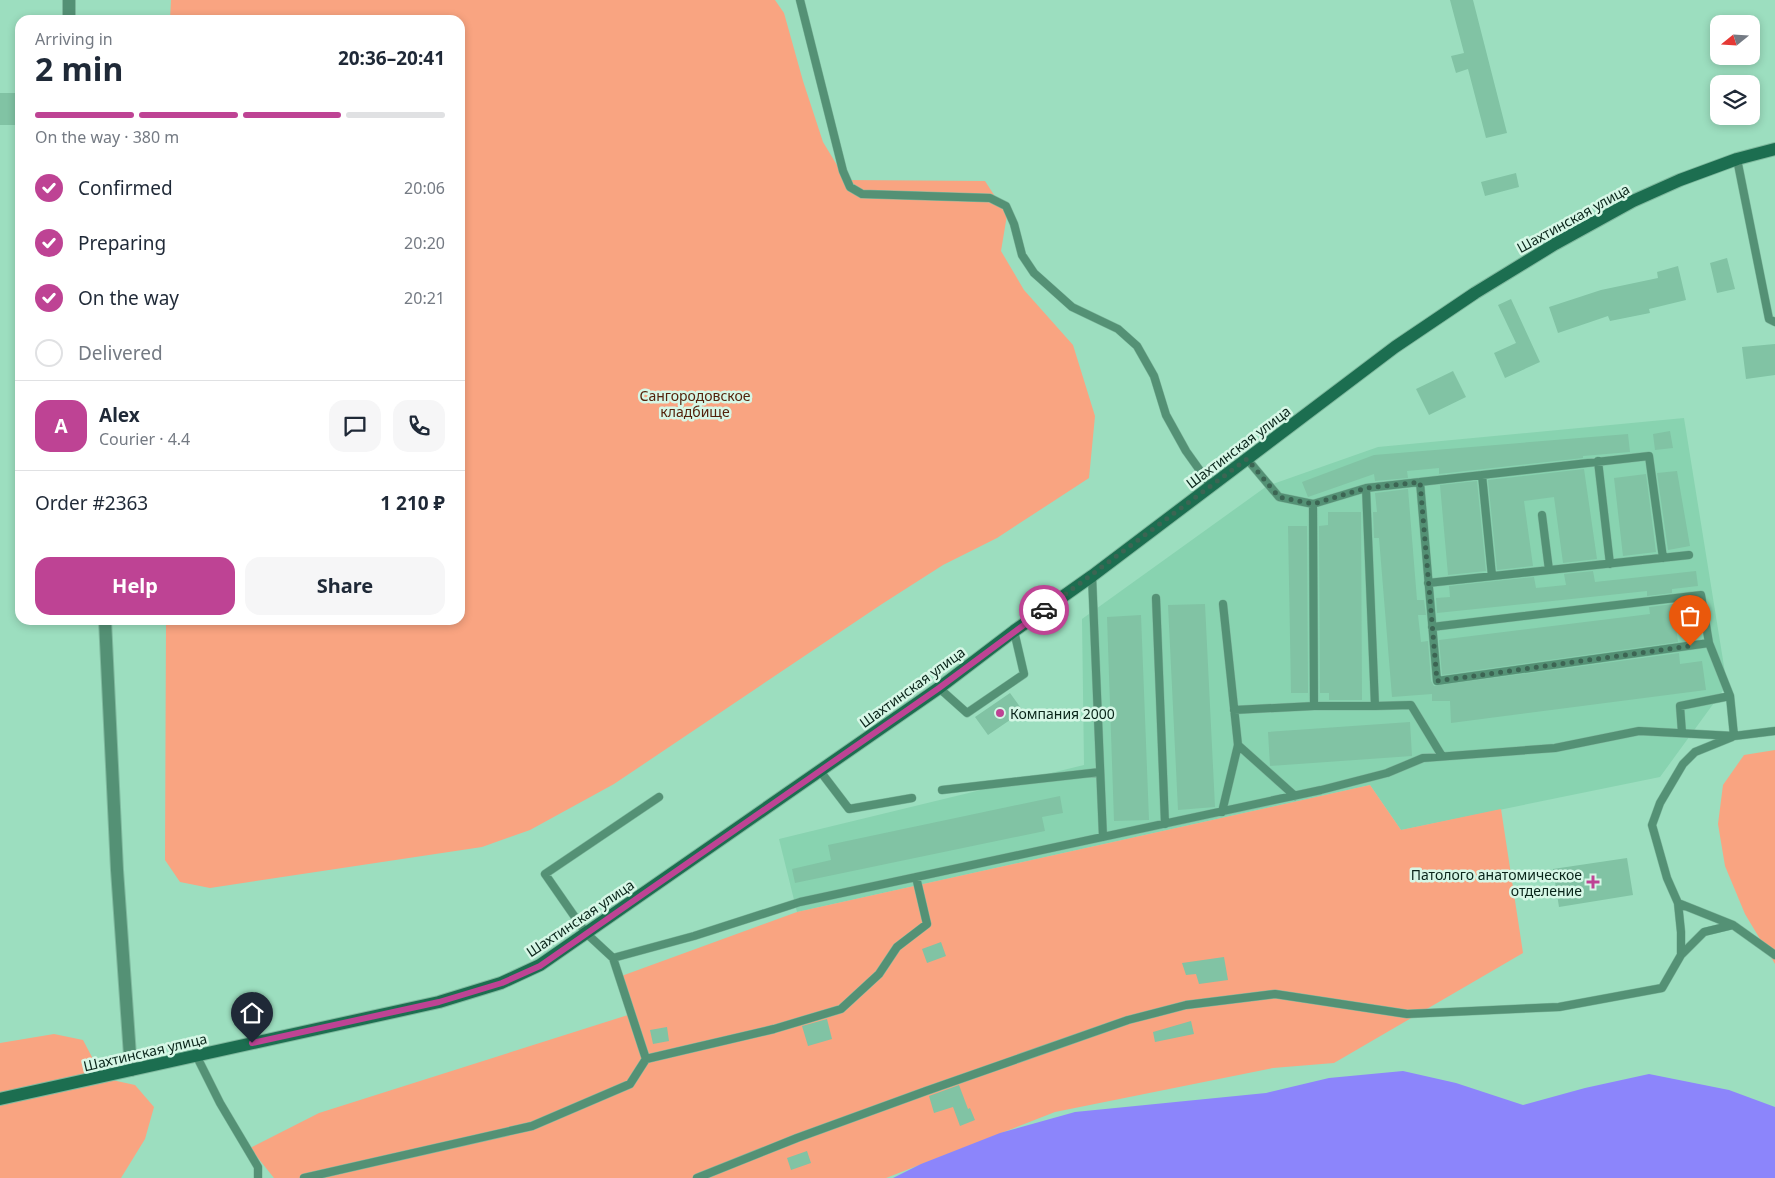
<!DOCTYPE html>
<html lang="en">
<head>
<meta charset="utf-8">
<style>
	body { margin:0; font-family:"Noto Sans",sans-serif; background:#f6f6f7; color:#1f2937; height:100vh; display:flex; flex-direction:column; font-size:19px; white-space:nowrap }
	* { box-sizing:border-box; margin:0 }
	p { font-size:16px; color:#747a83 }
	.icon { flex:none; width:28px; height:28px; fill:none; stroke:currentColor; stroke-width:2; stroke-linecap:round; stroke-linejoin:round }
	.map { position:relative; flex:1; overflow:hidden }
	.sheet { position:absolute; left:15px; top:15px; width:450px; height:610px; display:flex; flex-direction:column; background:#fff; border-radius:15px; box-shadow:0 2px 8px #0003 }
	.sheet>* { flex:none }
	.needle { width:32px; rotate:252deg }
	.buttons { position:absolute; left:1710px; top:15px; display:grid; gap:10px }
	.buttons a { display:grid; place-items:center; width:50px; height:50px; border-radius:10px; background:#fff; box-shadow:0 2px 8px #0003; font-size:25px }
	.pin { position:absolute; display:grid; place-items:center; width:42px; height:42px; color:#fff; margin:-51px -21px; border-radius:50% 50% 50% 0; rotate:-45deg; box-shadow:0 0 5px #0007 }
	.pin .icon { rotate:45deg }
	.courier { position:absolute; display:grid; place-items:center; width:50px; height:50px; margin:-25px; border:4px solid #be4394; border-radius:50%; background:#fff; color:#222; box-shadow:0 1px 6px #0007 }
	.summary em { font-style:normal; font-weight:700 }
	.summary div { display:flex; flex-direction:column-reverse }
	.summary { display:flex; align-items:center; justify-content:space-between; height:85px; padding:0 20px }
	h1 { font-size:32px; font-weight:700; line-height:38px }
	.bar { display:grid; grid-template-columns:repeat(4,1fr); gap:8px 5px; align-content:center; height:60px; padding:0 20px }
	.bar i { height:6px; border-radius:4px; background:#e0e1e3 }
	.bar .current { background:#be4394 }
	.bar p { grid-column:span 4 }
	.line { display:flex; align-items:center; gap:12px; padding:0 20px; border-top:1px solid #e0e1e3 }
	.line div { flex:1 }
	.round { display:grid; place-items:center; flex:none; width:52px; height:52px; border-radius:15px; background:#f6f6f7 }
	ol { padding:0 20px; list-style:none }
	li { display:flex; align-items:center; gap:15px; height:55px }
	li p { margin-inline-start:auto }
	li .icon { padding:5px; border-radius:50%; background:#be4394; color:#fff; stroke-width:4 }
	li:last-child { color:#747a83 }
	li i { width:28px; height:28px; border:2px solid #e0e1e3; border-radius:50% }
	.cta { display:flex; gap:10px; margin-top:auto; padding:10px 20px }
	.cta a { flex:1; height:58px; border-radius:15px; background:#be4394; color:#fff; font-size:20px; font-weight:700; line-height:58px; text-align:center }
	.cta a+a { background:#f6f6f7; color:#1f2937 }
	.map>svg:first-child { display:block }
	.built { fill:#88d3b0 }
	.green { fill:#f9a481 }
	.water { fill:#8c85fb }
	.building { fill:#81c3a4 }
	.lines { fill:none; stroke-linecap:round; stroke-linejoin:round }
	.lane-casing { stroke:#7fb99e; stroke-width:9 }
	.street-casing { stroke:#7fb99e; stroke-width:14 }
	.secondary-casing { stroke:#7fb99e; stroke-width:14 }
	.lane { stroke:#549175; stroke-width:8 }
	.street { stroke:#549175; stroke-width:12 }
	.secondary { stroke:#1c6e50; stroke-width:12 }
	.done { stroke:#3c6553; stroke-width:5; stroke-dasharray:0 9 }
	.route { stroke:#be4394; stroke-width:6 }
	.poi-dot { fill:#be4394; stroke:#d6f7e6; stroke-width:2 }
	.labels { text-anchor:middle; dominant-baseline:central; stroke-width:5; stroke-linejoin:round; paint-order:stroke }
	.street-label { font-size:14px; fill:#092419; stroke:#d6f7e6 }
	.park-label { font-size:14px; fill:#53220b; stroke:#d6f7e6 }
	.poi-label { font-size:14px; fill:#092419; stroke:#d6f7e6; text-anchor:start }
</style>
</head>
<body>
<div class="map">
<svg width="1775" height="1178" viewBox="0 0 1775 1178">
	<rect width="100%" height="100%" fill="#9cdebf"/>
	<path class="built" d="M1684 418 1727 685 1660 777 1401 830 1370 785 797 912 779 839 1084 765 1082 619 1267 486 1378 447Z"/>
	<path class="green" d="M171 0H775L784 13 803 81 823 142 846 180 985 181 1007 215 1001 251 1024 290 1073 345 1095 416 1089 478 997 538 943 565 882 604 614 784 530 830 482 847 210 888 180 882 165 860 166 620H460V20H170Z
		M1775 750V964L1745 914 1725 866 1718 824 1723 785 1744 755Z
		M1370 785 1401 830 1501 809 1523 953 1334 1063 1273 1068 1055 1112 886 1178H274L250 1148 319 1113 628 1015 616 978 797 912Z
		M54 1034 83 1040 103 1078 135 1085 154 1107 145 1139 121 1178H0V1043Z"/>
	<path class="water" d="M1403 1071 1456 1083 1523 1105 1585 1088 1649 1074 1729 1090 1775 1107V1178H893L921 1164 1000 1133 1075 1112 1266 1093 1329 1078Z"/>
	<path class="building" d="M1450 0H1473L1507 133 1486 138 1468 69 1456 73 1451 56 1464 53Z
		M0 93H20V125H0Z
		M1516 173 1519 187 1485 196 1481 182Z
		M1727 258 1735 289 1717 293 1710 263Z
		M1678 266 1686 300 1649 309 1650 313 1610 321 1608 316 1558 333 1549 307 1601 290 1658 278 1657 272Z
		M1511 299 1540 362 1505 378 1494 353 1516 343 1498 305Z
		M1775 344V375L1746 379 1742 347Z
		M1453 371 1466 397 1429 415 1416 389Z
		M1670 431 1673 448 1655 450 1653 434Z
		M1628 434 1630 452 1583 456V458L1439 474V468L1407 471 1408 478 1375 481 1374 474 1308 497 1302 482 1374 455Z
		M1584 469 1597 559 1563 563 1554 497 1524 501 1533 566 1497 570 1488 480Z
		M1677 471 1690 546 1668 550 1657 473Z
		M1646 474 1656 552 1623 556 1614 478Z
		M1477 481 1486 571 1448 575 1440 485Z
		M1408 489 1417 600H1424L1426 615H1418L1421 642 1428 641 1431 681 1434 686 1679 653 1680 664 1702 661 1706 690 1451 723 1450 701H1432V694L1392 697 1379 538H1374L1373 512H1377L1375 493Z
		M1328 512H1361L1362 700H1329V693H1320L1319 526 1328 525Z
		M1288 526H1307L1308 693H1291Z
		M1593 571 1595 582 1696 571 1698 586 1672 589V593L1647 596V591L1437 613 1436 598 1450 597 1449 586 1534 577 1536 588 1566 585 1564 574Z
		M1205 604 1215 807 1178 810 1168 605Z
		M1673 604 1678 642 1442 675 1439 640 1650 614 1649 607Z
		M1141 615 1149 820 1114 821 1107 617Z
		M1010 693 1023 711 988 735 975 717Z
		M1410 722 1412 756 1270 766 1268 732Z
		M1060 796 1063 813 1042 817 1045 831 795 883 792 869 831 860 828 845Z
		M1627 858 1633 895 1559 907 1553 869Z
		M941 942 946 956 927 963 922 949Z
		M1224 957 1228 980 1199 984 1196 974 1186 975 1182 963Z
		M827 1019 832 1039 808 1046 802 1026Z
		M1191 1021 1194 1034 1155 1042 1153 1032Z
		M667 1027 669 1041 653 1044 650 1030Z
		M959 1085 968 1109 970 1108 975 1120 960 1126 953 1107 934 1113 929 1096Z
		M807 1151 811 1163 791 1170 787 1158Z"/>
	<g class="lines">
		<g class="lane-casing">
			<path id="lane" d="M800 0 843 171 850 187 862 194 990 198 1006 206 1014 224 1022 255 1034 273 1072 307 1118 329 1137 346 1154 376 1166 415 1186 451 1211 486
				M1737 159 1769 319 1775 322
				M1598 461 1610 564
				M1482 475 1492 576
				M1420 482 1649 456 1663 558
				M1366 488 1420 482 1437 681 1709 643 1730 696 1680 706 1682 733
				M1313 504 1366 488 1375 706H1314
				M1542 515 1549 570
				M1092 576 1103 837
				M1428 583 1689 555
				M1156 598 1165 824
				M1432 627 1701 595 1709 643
				M939 688 967 713 1024 674 1014 631
				M1730 696 1734 736
				M1375 706 1411 705 1442 756
				M1234 710 1314 706 1313 504 1279 497 1247 459
				M1238 745 1295 796
				M820 771 849 809 912 798
				M942 790 1100 772
				M659 797 545 874 586 933 613 958 694 936 800 902 1321 790 1387 773 1423 758 1555 748 1639 731 1734 736 1775 731
				M1222 812 1238 745 1223 604
				M1678 903 1733 925
				M1681 955 1704 932 1733 925 1775 955
				M196 1055 220 1103 258 1167V1178
				M646 1059 774 1029 841 1009 879 974 897 947 927 924 916 877
				M304 1178 532 1126 630 1084 646 1059 613 958
				M697 1178 797 1138 926 1091 1128 1020 1186 1005 1275 994 1407 1014 1559 1007 1662 988 1681 955V932L1678 903 1667 878 1652 825 1660 803 1683 764 1695 752 1732 737"/>
		</g>
		<g class="street-casing">
			<path id="street" d="M69 0V20
				M105 620 117 870 131 1070"/>
		</g>
		<g class="secondary-casing">
			<path id="secondary" d="M0 1099 439 1002 501 983 540 965 939 688 1014 631 1092 576 1395 347 1475 293 1555 244 1633 201 1680 180 1737 159 1775 149"/>
		</g>
		<use href="#lane" class="lane"/>
		<use href="#street" class="street"/>
		<use href="#secondary" class="secondary"/>
	</g>
	<g class="lines">
		<path class="done" d="M1044 610 1247 459 1279 497 1313 504 1366 488 1420 482 1437 681 1690 646"/>
		<path class="route" d="M252 1043 439 1002 502 983 540 966 939 688 1044 610"/>
	</g>
	<g class="poi-dot">
		<circle cx="1000" cy="713" r="5"/>
		<path d="M1590.5 874.5h5v5h5v5h-5v5h-5v-5h-5v-5h5z"/>
	</g>
	<g class="labels">
		<g class="street-label">
			<text transform="translate(1573 218) rotate(-29)">Шахтинская улица</text>
			<text transform="translate(1238 447) rotate(-37)">Шахтинская улица</text>
			<text transform="translate(912 687) rotate(-36)">Шахтинская улица</text>
			<text transform="translate(580 918) rotate(-34)">Шахтинская улица</text>
			<text transform="translate(145 1052) rotate(-13)">Шахтинская улица</text>
		</g>
		<g class="park-label">
			<text x="695" y="395">Сангородовское<tspan x="695" dy="16">кладбище</tspan></text>
		</g>
		<g class="poi-label">
			<text x="1010" y="713">Компания 2000</text>
			<text x="1582" y="874" text-anchor="end">Патолого анатомическое<tspan x="1582" dy="16">отделение</tspan></text>
		</g>
	</g>
</svg>
<div class="buttons">
<a><svg class="needle" viewBox="-14 -14 28 28"><path d="M0-13l5 13h-10z" fill="#e53935"/><path d="M0 13l5-13h-10z" fill="#747a83"/></svg></a>
<a><svg class="icon" aria-label="layers" viewBox="0 0 24 24"><path d="M12 4l9 5-9 5-9-5zM3 14l9 5 9-5"/></svg></a>
</div>
<div class="pin" style="left:1690px;top:646px;background:#ea580c"><svg class="icon" aria-label="bag" viewBox="0 0 24 24"><path d="M5 8h14l-1 12H6zM9 8a3 3 0 0 1 6 0"/></svg></div>
<div class="pin" style="left:252px;top:1043px;background:#1f2937"><svg class="icon" aria-label="home" viewBox="0 0 24 24"><path d="M3 11l9-7 9 7M6 9v11h12V9"/></svg></div>
<div class="courier" style="left:1044px;top:610px"><svg class="icon" aria-label="car" viewBox="0 0 24 24"><path d="M5 17H2v-5l4-1 3-4h7l3 4 3 1v5h-3M9 17h6M6 11h13"/><circle cx="7" cy="17" r="2"/><circle cx="17" cy="17" r="2"/></svg></div>
<section class="sheet">
<div class="summary"><div><h1>2 min</h1><p>Arriving in</p></div><em>20:36–20:41</em></div>
<div class="bar"><i class="current"></i><i class="current"></i><i class="current"></i><i></i><p>On the way · 380 m</p></div>
<ol>
<li><svg class="icon" aria-label="check" viewBox="0 0 24 24"><path d="M5 12l5 5 9-10"/></svg>Confirmed<p>20:06</p></li>
<li><svg class="icon" aria-label="check" viewBox="0 0 24 24"><path d="M5 12l5 5 9-10"/></svg>Preparing<p>20:20</p></li>
<li><svg class="icon" aria-label="check" viewBox="0 0 24 24"><path d="M5 12l5 5 9-10"/></svg>On the way<p>20:21</p></li>
<li><i></i>Delivered</li>
</ol>
<div class="line" style="height:90px"><b class="round" style="background:#be4394;color:#fff">A</b><div><b>Alex</b><p>Courier · 4.4</p></div><a class="round"><svg class="icon" aria-label="chat" viewBox="0 0 24 24"><path d="M4 5h16v11H9l-5 4z"/></svg></a><a class="round"><svg class="icon" aria-label="phone" viewBox="0 0 24 24"><path d="M5 4h4l2 5-3 2q2 4 5 5l2-3 5 2v4C11 20 4 13 5 4z"/></svg></a></div>
<div class="line" style="height:65px"><div>Order #2363</div><b>1 210 ₽</b></div>
<div class="cta"><a>Help</a><a>Share</a></div>
</section>
</div>
</body>
</html>
